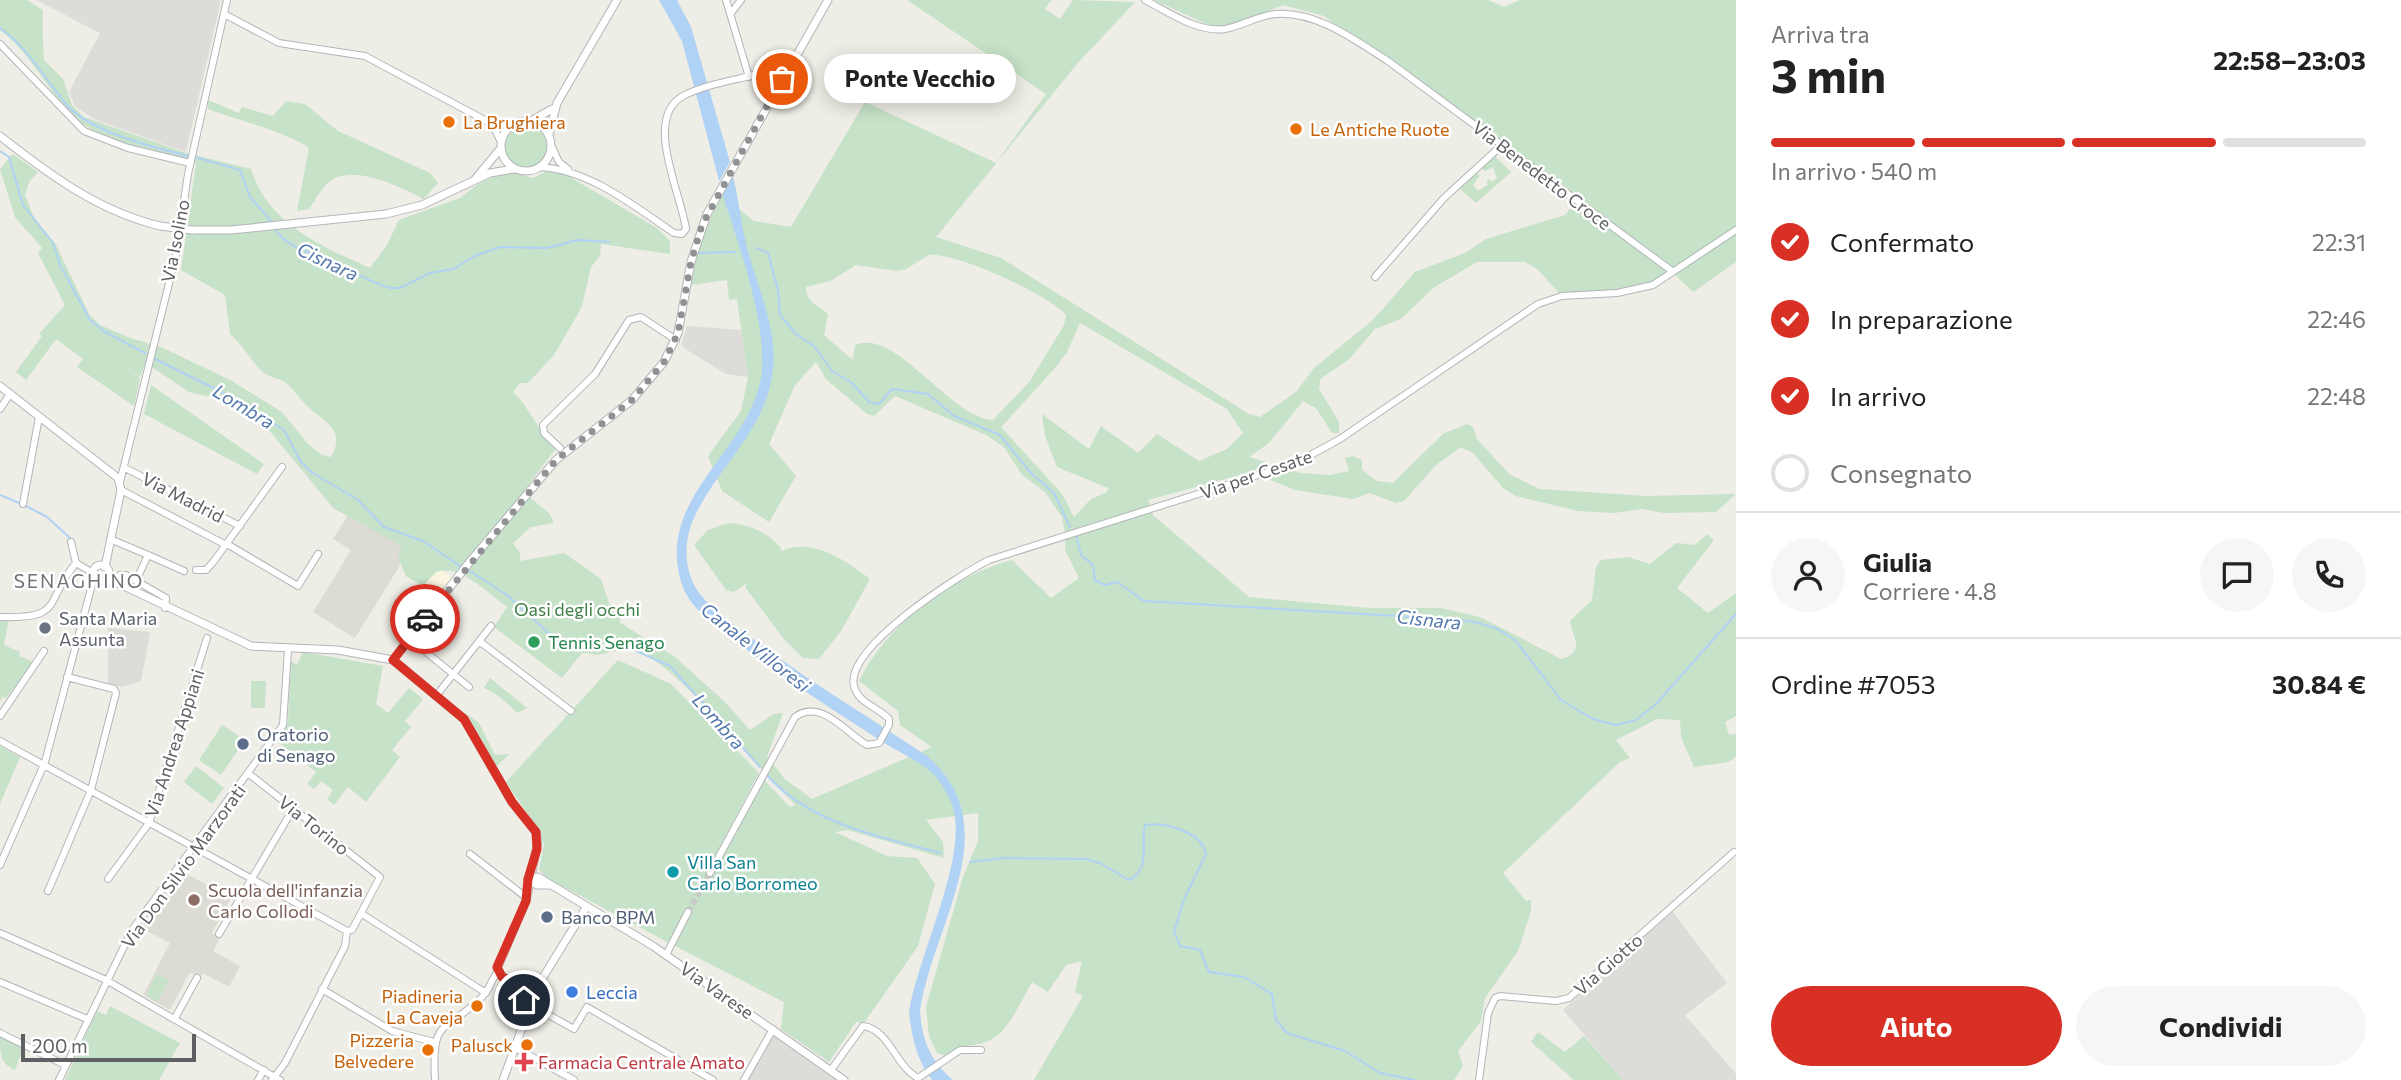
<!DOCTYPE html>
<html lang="it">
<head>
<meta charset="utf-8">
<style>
	body { margin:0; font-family:Commissioner,sans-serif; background:#f6f6f6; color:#222; height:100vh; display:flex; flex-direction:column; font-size:26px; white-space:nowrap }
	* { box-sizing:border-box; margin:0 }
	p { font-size:23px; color:#767676 }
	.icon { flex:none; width:38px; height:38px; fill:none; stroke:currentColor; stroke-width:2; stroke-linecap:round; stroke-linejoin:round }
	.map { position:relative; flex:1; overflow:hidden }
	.details { display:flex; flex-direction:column; background:#fff; width:665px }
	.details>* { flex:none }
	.scale { position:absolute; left:21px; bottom:18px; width:175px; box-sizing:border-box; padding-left:7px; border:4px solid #5e6064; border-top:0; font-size:19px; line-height:24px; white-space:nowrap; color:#5e6064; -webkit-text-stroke:5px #fff; paint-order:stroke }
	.pin { position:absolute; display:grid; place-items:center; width:60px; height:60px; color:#fff; margin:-30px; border:4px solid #fff; border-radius:50%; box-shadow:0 2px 7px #0007 }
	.courier { position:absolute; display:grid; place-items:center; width:70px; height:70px; margin:-35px; border:5px solid #d93025; border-radius:50%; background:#fff; color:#222; box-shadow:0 2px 9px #0007 }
	.bubble { position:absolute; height:49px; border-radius:24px; background:#fff; box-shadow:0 4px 18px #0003; font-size:23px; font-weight:700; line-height:49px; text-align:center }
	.headline em { font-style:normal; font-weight:700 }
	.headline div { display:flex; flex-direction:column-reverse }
	.headline { display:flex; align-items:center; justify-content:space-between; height:119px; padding:0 35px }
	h1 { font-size:46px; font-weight:700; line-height:52px }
	.bar { display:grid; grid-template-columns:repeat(4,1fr); gap:10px 7px; align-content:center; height:84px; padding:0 35px }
	.bar i { height:9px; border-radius:5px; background:#e0e0e0 }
	.bar .on { background:#d93025 }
	.bar p { grid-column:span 4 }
	.line { display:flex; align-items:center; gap:18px; padding:0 35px; border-top:2px solid #e0e0e0 }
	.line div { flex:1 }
	.round { display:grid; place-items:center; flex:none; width:74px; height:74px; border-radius:37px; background:#f6f6f6 }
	ol { padding:0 35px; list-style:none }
	li { display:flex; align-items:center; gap:21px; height:77px }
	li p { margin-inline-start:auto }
	li .icon { padding:7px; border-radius:50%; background:#d93025; color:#fff; stroke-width:4 }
	li:last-child { color:#767676 }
	li i { width:38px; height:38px; border:4px solid #e0e0e0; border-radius:50% }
	.button { display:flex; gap:14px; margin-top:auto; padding:14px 35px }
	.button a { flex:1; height:80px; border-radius:42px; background:#d93025; color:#fff; font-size:28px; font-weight:700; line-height:80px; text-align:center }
	.button a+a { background:#f6f6f6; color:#222 }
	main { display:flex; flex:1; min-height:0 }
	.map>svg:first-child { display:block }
	.commercial { fill:#faf5df }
	.industrial { fill:#dddcd8 }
	.education { fill:#dddcd4 }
	.green { fill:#c6e2c8; fill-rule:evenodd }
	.water { fill:#b0d2f4 }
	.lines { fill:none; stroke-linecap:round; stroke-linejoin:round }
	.stream { stroke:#b0d2f4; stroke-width:2 }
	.minor-tunnel { stroke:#cacac6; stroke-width:6; stroke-dasharray:6 3; stroke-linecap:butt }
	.minor-casing { stroke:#b3b5b9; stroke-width:8 }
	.tertiary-casing { stroke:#b3b5b9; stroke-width:9 }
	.minor { stroke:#fff; stroke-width:6 }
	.tertiary { stroke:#fff; stroke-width:7 }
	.tertiary-bridge-casing { stroke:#b3b5b9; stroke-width:9; stroke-linecap:butt }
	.tertiary-bridge { stroke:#fff; stroke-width:7 }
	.done { stroke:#909192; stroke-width:7; stroke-dasharray:0 12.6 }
	.route { stroke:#d93025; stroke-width:9 }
	.food-dot { fill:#e8710a; stroke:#fff; stroke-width:2.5 }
	.worship-dot { fill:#6b7280; stroke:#fff; stroke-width:2.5 }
	.leisure-dot { fill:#2e9e5b; stroke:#fff; stroke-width:2.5 }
	.service-dot { fill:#5c6f8a; stroke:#fff; stroke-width:2.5 }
	.culture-dot { fill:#0f9aa8; stroke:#fff; stroke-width:2.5 }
	.education-dot { fill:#8d6e63; stroke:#fff; stroke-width:2.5 }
	.shop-dot { fill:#3f7fe0; stroke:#fff; stroke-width:2.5 }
	.health-dot { fill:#e0444e; stroke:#fff; stroke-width:2.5 }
	.labels { text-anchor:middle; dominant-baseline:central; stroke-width:5; stroke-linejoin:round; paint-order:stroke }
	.food-label { font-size:18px; fill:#c56008; stroke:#fff; text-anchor:end }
	.street-label { font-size:18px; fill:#5e6064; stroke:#fff }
	.park-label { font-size:18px; fill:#418048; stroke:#fff }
	.worship-label { font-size:18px; fill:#5b616d; stroke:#fff; text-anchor:start }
	.leisure-label { font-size:18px; fill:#27864d; stroke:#fff; text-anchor:start }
	.service-label { font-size:18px; fill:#4e5e75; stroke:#fff; text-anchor:start }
	.culture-label { font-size:18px; fill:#0d838f; stroke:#fff; text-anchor:start }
	.education-label { font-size:18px; fill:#785e54; stroke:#fff; text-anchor:start }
	.shop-label { font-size:18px; fill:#366cbe; stroke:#fff; text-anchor:start }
	.health-label { font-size:18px; fill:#be3a42; stroke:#fff; text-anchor:start }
	.water-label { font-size:19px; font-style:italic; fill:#5378ac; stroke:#fff }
	.neighbourhood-label { font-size:19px; letter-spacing:2px; fill:#6f7276; stroke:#fff }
</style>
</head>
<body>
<main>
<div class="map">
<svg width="1736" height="1080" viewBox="0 0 1736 1080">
	<rect width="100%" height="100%" fill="#eeede6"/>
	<path class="commercial" d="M414 547 454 580 441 597 401 564Z"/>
	<path class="industrial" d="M36 0H221L186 152 96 120 75 106 69 92 100 33Z
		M687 326 741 330 748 377 726 374 681 346Z
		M108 628 150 632 141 681 123 687 108 684Z
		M1672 911 1727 983 1685 1015 1736 1074V1080H1623L1563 1010Z
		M773 1032 841 1080H744Z"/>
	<path class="education" d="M350 512 410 549 355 638 313 612 351 550 333 539Z
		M182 871 231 898 212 933 220 938 213 951 240 966 229 987 203 973 200 978 190 972 170 1010 143 995 170 943 145 930 143 923Z"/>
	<path class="green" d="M0 0H27L43 10C42 28 43 43 44 60L63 79 72 105 84 117 186 153 251 169C268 224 321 246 370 268L387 245 399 220 460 198 478 184 500 174 512 173 533 178 547 171 563 173 657 228 670 241V254L601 244 600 256 591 267 582 306 575 319 554 355 528 383H520L513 392C531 409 537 431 557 447L523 492 550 514 554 523 531 527 513 543 520 553V561L564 553 601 579 609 603 624 613 619 622 675 657 726 703 750 730 774 714 783 713 767 757 785 779 812 799 932 747 900 725 898 711 859 681C887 624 951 576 1012 560L1051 598 1079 578 1065 550 1066 538 1062 517 1045 492 1022 475 1004 447 986 435 895 396 874 416 867 414 826 379 816 362 795 385 769 444 796 476 769 522 722 491 708 456 741 411 748 377 737 299 729 300 727 280 691 285 697 250 721 195 754 221 791 227 865 102 996 163 1046 94 907 0H1051L1045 9 1060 19 1073 0 1135 2 1077 64 936 237 1001 258 1249 414 1260 417 1296 392 1314 368 1373 320 1415 272 1465 253 1486 239 1565 215 1574 204 1324 16 1283 5 1229 27H1213L1154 0H1488L1504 7 1520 0H1736V262L1693 292 1672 272C1645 297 1596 293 1562 296L1537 269 1525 262H1477L1433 288 1401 319 1375 329 1348 360 1320 379 1319 389 1339 422V433H1332L1316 408 1303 401 1269 443 1249 457 1300 473 1330 475 1349 471 1345 458 1353 456 1362 460V470L1377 481 1393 483 1443 434 1467 424 1473 427 1477 439 1509 474 1539 489 1646 496 1736 494 1716 512 1664 513 1642 509 1614 513 1578 511 1516 496 1503 488 1473 453 1461 447 1436 465 1404 501 1396 503 1369 493 1353 499 1295 490 1251 472 1148 500 1153 515 1249 597 1370 608H1441L1480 617 1561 659C1587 651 1572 637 1570 621L1592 600 1596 567 1601 560 1628 557 1650 564 1676 543 1695 545 1707 534 1714 540 1677 588 1708 613 1736 593V716L1725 722 1729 735 1736 734V756L1729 762 1694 767 1681 737 1680 720 1657 719 1616 740 1630 758 1620 762 1503 873 1526 901 1531 900V911L1518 951 1485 998 1481 1021 1458 1051 1463 1066 1454 1080H1034L1083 996 1075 992 1082 961 1066 965 1048 992 1032 982C1021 1000 1008 1034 988 1041 970 1049 964 1041 946 1056L937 1053 929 1036 926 1007 963 877 978 841V813L926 820 943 842 944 858 848 830 835 832 887 856 917 858 935 884 918 946 864 1023 856 1022 829 1062 781 1029 784 1002 675 946 692 912 686 910 669 943 547 878 539 870 544 845 542 835 506 782 618 660 671 684 759 773 726 835 735 831 763 779 790 807 796 805C758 772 677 661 634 650 622 647 614 652 603 654 597 656 588 653 582 653L562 678 494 627 507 607C489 594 460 563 436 572L423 586 406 576 398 557 402 546 333 508 264 424 219 399 189 392 149 365 144 366 140 377 123 366 140 378 134 406 77 367 83 359 56 339 26 380 16 372 42 336 39 334 65 305 38 253 42 248 15 217 0 169 13 154 38 172 29 182 25 195 34 218 55 243 89 314 100 325 130 338 161 347 230 380 282 412 308 444 322 455 331 457C348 428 320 420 304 403 298 397 293 388 286 383 279 378 268 377 262 371 250 360 243 345 230 334L225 295 181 270 196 163C164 154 97 140 74 117 47 90 31 53 0 30ZM929 255C954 251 1051 296 1066 315L1064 325 1030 381 993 420C950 418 896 327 855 345L853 359 850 358 824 335 828 314C818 305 806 302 806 287L830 281 856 265 897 271 906 269ZM1080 323 1227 409 1243 433 1227 449 1199 461 1157 434 1138 453 1101 426 1089 449 1042 414 1045 436 1057 467 1108 488 1107 492 1091 499 1074 517 1063 495 1001 427 1056 367 1067 352Z
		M208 100 239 113 242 107 273 116 286 101 305 104 338 131 430 173 438 183 424 199C402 188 353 162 329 182 321 188 315 201 309 209L297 211 309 148C290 133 234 119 208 109Z
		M505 147a21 21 0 1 1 42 0a21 21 0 1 1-42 0Z
		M1495 156 1511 172 1476 203 1459 188 1476 172 1480 176 1473 185 1478 191 1488 185 1486 182 1489 179 1492 182 1497 178 1493 167 1485 171 1481 168Z
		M151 385 264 464 257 474 144 414Z
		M728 523C745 523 774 534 782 551 813 537 846 561 870 579L841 631 819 659 803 658 783 638 745 587 748 582 734 592 726 590 694 545 708 530Z
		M0 619H9L4 645 20 652 19 656 33 662 6 698 3 697 0 701Z
		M303 652 383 666 376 704 388 713 409 688 423 699 405 721 411 727 392 750 400 757 366 802 348 787 334 805 327 799 333 790 321 781 314 789 307 784 316 772 277 741 288 722 291 661 297 665Z
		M490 678 527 708 517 713 499 696 484 688Z
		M251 681H266L265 708H251Z
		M464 712 479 723 495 755 509 754 496 767Z
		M222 725 245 740 221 775 199 760Z
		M0 746 20 757 0 804Z
		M196 766 224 788 212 804 184 782Z
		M157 974 169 980 158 1002 146 995Z
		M110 1006 180 1043 159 1080H65L97 1011 106 1015Z
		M1538 1032 1565 1052 1584 1036 1623 1080H1574L1531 1042Z
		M0 1037 23 1048 15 1070C0 1063 0 1054 0 1037Z"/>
	<path class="water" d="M659 0H677L691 27 730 162 719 181 682 41Z
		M733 175C739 202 742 231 750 258 761 296 779 335 772 376 764 431 716 469 694 518 684 539 684 564 694 585 705 605 726 618 744 632 803 678 865 714 927 756 1010 827 932 925 920 1011 922 1041 930 1060 953 1080H932C916 1059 912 1037 909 1012 918 956 962 870 955 817 953 802 944 786 934 775 919 760 898 752 881 741 830 708 781 677 733 639 713 623 689 608 681 582 656 497 748 453 761 378 769 327 738 243 722 193Z"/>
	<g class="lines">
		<path class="stream" d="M0 28C27 47 45 79 67 105 90 132 154 148 189 156
			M0 151 9 157 23 205 53 243 60 265 90 320 105 332 145 353
			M195 157 240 170 250 197 272 222
			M274 227C288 251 312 251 334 262 353 272 370 282 390 288H400L430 273 453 269 477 255 500 247 547 248 578 240 609 242
			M757 248 768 253 778 290 780 315 796 334 815 347 832 371 852 383 869 402 879 404 892 389 928 394 954 416 1000 435 1031 473 1054 493 1070 527
			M698 253 735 252
			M153 358 234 398 284 430 301 462 311 472 358 500 384 527 423 541 463 568
			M0 495 19 503
			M26 506 47 517 70 538
			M1076 535 1081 555 1093 565 1095 580 1105 585 1117 582 1144 601 1448 619 1475 622 1498 629 1516 641 1561 700 1593 719 1616 725 1636 720 1656 704 1736 614
			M468 570 507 595 556 640 577 645 632 649 670 666 760 767
			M766 774C808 823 882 838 941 853
			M970 862 1003 858 1086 859 1100 863 1129 880C1152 868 1140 844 1145 825 1164 821 1202 832 1206 854L1185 897 1174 931 1180 946 1200 950 1209 972 1244 977 1272 994 1276 1020 1287 1033 1345 1051 1380 1073 1414 1080"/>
		<path class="minor-tunnel" d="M688 912 710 873"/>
		<g class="minor-casing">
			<path id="minor" d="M726 0 749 77
				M1145 0C1168 12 1198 33 1225 29 1242 26 1259 15 1276 14 1317 11 1356 41 1388 61L1672 271
				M731 13 741 0
				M224 14 279 43 365 56 492 124 512 125
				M0 44 84 131 128 148 190 163
				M492 124 501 142
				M552 147 559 162 568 169
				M540 167C590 170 634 206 674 233L682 234 686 229C681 193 643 118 683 96 706 84 737 80 762 73L770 71 782 79
				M1375 277 1444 198 1502 145
				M0 409 10 394
				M560 448 544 433 543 425 595 374 629 320 641 317 676 340
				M125 468 240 526
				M120 482 176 255 188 174 227 0
				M121 490 226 545
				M23 504 39 417
				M110 539 148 555 136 581
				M71 542 76 563 93 573
				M227 544 298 586 318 554
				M148 555 184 571
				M196 570H206L214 561 282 467
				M115 581 120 575H126L166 598 165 608
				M0 617C66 619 43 602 76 563
				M410 639 469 687
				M479 641 571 711
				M436 696 491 626
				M0 716 44 651
				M0 741 347 931
				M249 774 380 877 352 930 347 931 345 946 285 1063 272 1080
				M470 854 527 898
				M0 865 45 762 94 577
				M710 873 795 717C821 698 845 732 867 745L879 743 889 725V719C878 707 858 703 854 686 844 648 959 575 989 560L1296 463 1340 439 1538 304 1562 296 1617 293 1653 285 1736 230
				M108 879 149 823 207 638
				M48 891 91 790 116 693 114 689 67 677
				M362 914 486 993
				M0 933 106 980 280 1080
				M219 934 293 809
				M666 955 688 912
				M0 982 87 1019
				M322 989 392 1031 434 1042
				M529 1004 574 1029 587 1007 713 1080
				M175 1018 197 978
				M0 1033 65 1065
				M516 1048 574 1080
				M831 1070 863 1026C889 1029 896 1067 918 1078L960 1050H981
				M59 1080 132 930 283 725 288 650
				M258 1080 264 1070
				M435 1080C431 1014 446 1034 483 996 490 989 491 979 498 972
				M744 1080 773 1029
				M1479 1080 1488 1013 1495 998 1500 996 1556 1001 1569 998 1734 852"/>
		</g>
		<g class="tertiary-casing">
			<path id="tertiary" d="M501 146a25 25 0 1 1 50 0a25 25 0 1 1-50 0Z
				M531 121 552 109
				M549 134 557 103 617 0
				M0 136C50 175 98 211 160 226
				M476 178 501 148
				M192 230H231L386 214 422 205 490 173 514 169
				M0 386 118 478 121 490 105 567
				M93 573a8 8 0 1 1 16 0a8 8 0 1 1-16 0Z
				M107 578 251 646 338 650 393 660 464 719 512 802 536 832 538 841 526 901 497 969C504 982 523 988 537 987
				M393 660 468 564 556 460 632 400 664 362 678 333 691 262 707 214 828 0
				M528 879 538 877 653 946 844 1080
				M528 879 537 885H549
				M523 986 526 1012
				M503 1080 537 987 587 906"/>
		</g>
		<use href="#minor" class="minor"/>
		<use href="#tertiary" class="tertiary"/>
		<g class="tertiary-bridge-casing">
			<path id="tertiary-bridge" d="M160 226 192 230"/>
		</g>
		<use href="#tertiary-bridge" class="tertiary-bridge"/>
	</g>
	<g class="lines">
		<path class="done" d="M425 619 556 460 632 400 664 362 678 333 691 262 702 225 782 79"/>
		<path class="route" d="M425 619 393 660 464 719 512 802 536 832 537 849 528 879 526 901 497 967 502 977 523 986 524 1000"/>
	</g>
	<g class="food-dot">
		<circle cx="449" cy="122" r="7"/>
		<circle cx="1296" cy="129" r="7"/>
		<circle cx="477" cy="1006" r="7"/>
		<circle cx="527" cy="1045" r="7"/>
		<circle cx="428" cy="1050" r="7"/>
	</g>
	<circle class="worship-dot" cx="45" cy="628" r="7"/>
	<circle class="leisure-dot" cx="534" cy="642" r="7"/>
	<g class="service-dot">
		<circle cx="243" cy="744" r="7"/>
		<circle cx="547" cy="917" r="7"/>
	</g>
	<circle class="culture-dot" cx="673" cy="872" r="7"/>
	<circle class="education-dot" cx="194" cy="900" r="7"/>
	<circle class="shop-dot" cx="572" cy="992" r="7"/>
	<path class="health-dot" d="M520.5 1051.5h7v7h7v7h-7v7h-7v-7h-7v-7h7z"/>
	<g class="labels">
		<g class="food-label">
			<text x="463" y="122" text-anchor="start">La Brughiera</text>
			<text x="1310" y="129" text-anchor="start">Le Antiche Ruote</text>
			<text x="463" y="996">Piadineria<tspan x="463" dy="21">La Caveja</tspan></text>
			<text x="414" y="1040">Pizzeria<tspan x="414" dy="21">Belvedere</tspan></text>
			<text x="513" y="1045">Palusck</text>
		</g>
		<g class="street-label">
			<text transform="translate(1542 175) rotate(37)">Via Benedetto Croce</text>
			<text transform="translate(175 241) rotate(-79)">Via Isolino</text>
			<text transform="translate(1256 474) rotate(-19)">Via per Cesate</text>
			<text transform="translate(183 497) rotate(27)">Via Madrid</text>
			<text transform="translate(174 743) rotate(-72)">Via Andrea Appiani</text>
			<text transform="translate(314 825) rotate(38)">Via Torino</text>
			<text transform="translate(183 866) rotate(-54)">Via Don Silvio Marzorati</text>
			<text transform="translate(1608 964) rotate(-41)">Via Giotto</text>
			<text transform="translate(717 990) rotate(35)">Via Varese</text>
		</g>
		<g class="park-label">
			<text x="577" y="609">Oasi degli occhi</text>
		</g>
		<g class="worship-label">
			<text x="59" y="618">Santa Maria<tspan x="59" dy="21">Assunta</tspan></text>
		</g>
		<g class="leisure-label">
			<text x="548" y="642">Tennis Senago</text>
		</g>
		<g class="service-label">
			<text x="257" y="734">Oratorio<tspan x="257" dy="21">di Senago</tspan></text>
			<text x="561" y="917">Banco BPM</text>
		</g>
		<g class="culture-label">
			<text x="687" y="862">Villa San<tspan x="687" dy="21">Carlo Borromeo</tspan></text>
		</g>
		<g class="education-label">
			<text x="208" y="890">Scuola dell'infanzia<tspan x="208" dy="21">Carlo Collodi</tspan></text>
		</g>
		<g class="shop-label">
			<text x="586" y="992">Leccia</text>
		</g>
		<g class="health-label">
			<text x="538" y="1062">Farmacia Centrale Amato</text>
		</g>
		<g class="water-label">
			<text transform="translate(328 261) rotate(25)">Cisnara</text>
			<text transform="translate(244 406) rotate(31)">Lombra</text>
			<text transform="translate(1429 619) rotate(6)">Cisnara</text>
			<text transform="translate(756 647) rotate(38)">Canale Villoresi</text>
			<text transform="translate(719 721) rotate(48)">Lombra</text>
		</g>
		<g class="neighbourhood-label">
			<text x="79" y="580">SENAGHINO</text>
		</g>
	</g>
</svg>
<div class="scale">200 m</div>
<div class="pin" style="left:782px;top:79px;background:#ea580c"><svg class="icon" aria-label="bag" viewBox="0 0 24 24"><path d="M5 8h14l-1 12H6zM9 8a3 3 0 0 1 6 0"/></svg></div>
<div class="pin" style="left:524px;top:1000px;background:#1f2937"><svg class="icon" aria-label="home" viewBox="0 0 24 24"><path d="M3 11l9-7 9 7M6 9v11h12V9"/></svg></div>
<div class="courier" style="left:425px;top:619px"><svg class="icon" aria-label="car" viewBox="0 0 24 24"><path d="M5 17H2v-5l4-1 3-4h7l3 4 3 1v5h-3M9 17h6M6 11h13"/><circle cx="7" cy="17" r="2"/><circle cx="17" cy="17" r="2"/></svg></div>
<div class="bubble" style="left:824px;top:54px;width:192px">Ponte Vecchio</div>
</div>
<section class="details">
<div class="headline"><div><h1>3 min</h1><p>Arriva tra</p></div><em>22:58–23:03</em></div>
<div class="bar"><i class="on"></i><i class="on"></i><i class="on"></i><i></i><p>In arrivo · 540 m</p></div>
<ol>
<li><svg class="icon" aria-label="check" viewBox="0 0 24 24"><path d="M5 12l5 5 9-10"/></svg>Confermato<p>22:31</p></li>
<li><svg class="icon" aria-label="check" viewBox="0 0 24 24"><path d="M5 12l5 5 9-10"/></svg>In preparazione<p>22:46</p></li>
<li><svg class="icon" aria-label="check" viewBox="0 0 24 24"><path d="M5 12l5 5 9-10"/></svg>In arrivo<p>22:48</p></li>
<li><i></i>Consegnato</li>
</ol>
<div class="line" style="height:126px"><a class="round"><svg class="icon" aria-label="person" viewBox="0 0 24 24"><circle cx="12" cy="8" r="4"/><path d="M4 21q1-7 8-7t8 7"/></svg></a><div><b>Giulia</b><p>Corriere · 4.8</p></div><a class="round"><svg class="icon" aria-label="chat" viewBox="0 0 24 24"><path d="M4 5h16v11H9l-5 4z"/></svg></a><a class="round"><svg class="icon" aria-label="phone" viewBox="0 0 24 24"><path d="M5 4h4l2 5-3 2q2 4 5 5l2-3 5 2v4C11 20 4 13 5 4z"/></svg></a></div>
<div class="line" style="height:91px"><div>Ordine #7053</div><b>30.84 €</b></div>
<div class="button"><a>Aiuto</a><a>Condividi</a></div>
</section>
</main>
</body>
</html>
